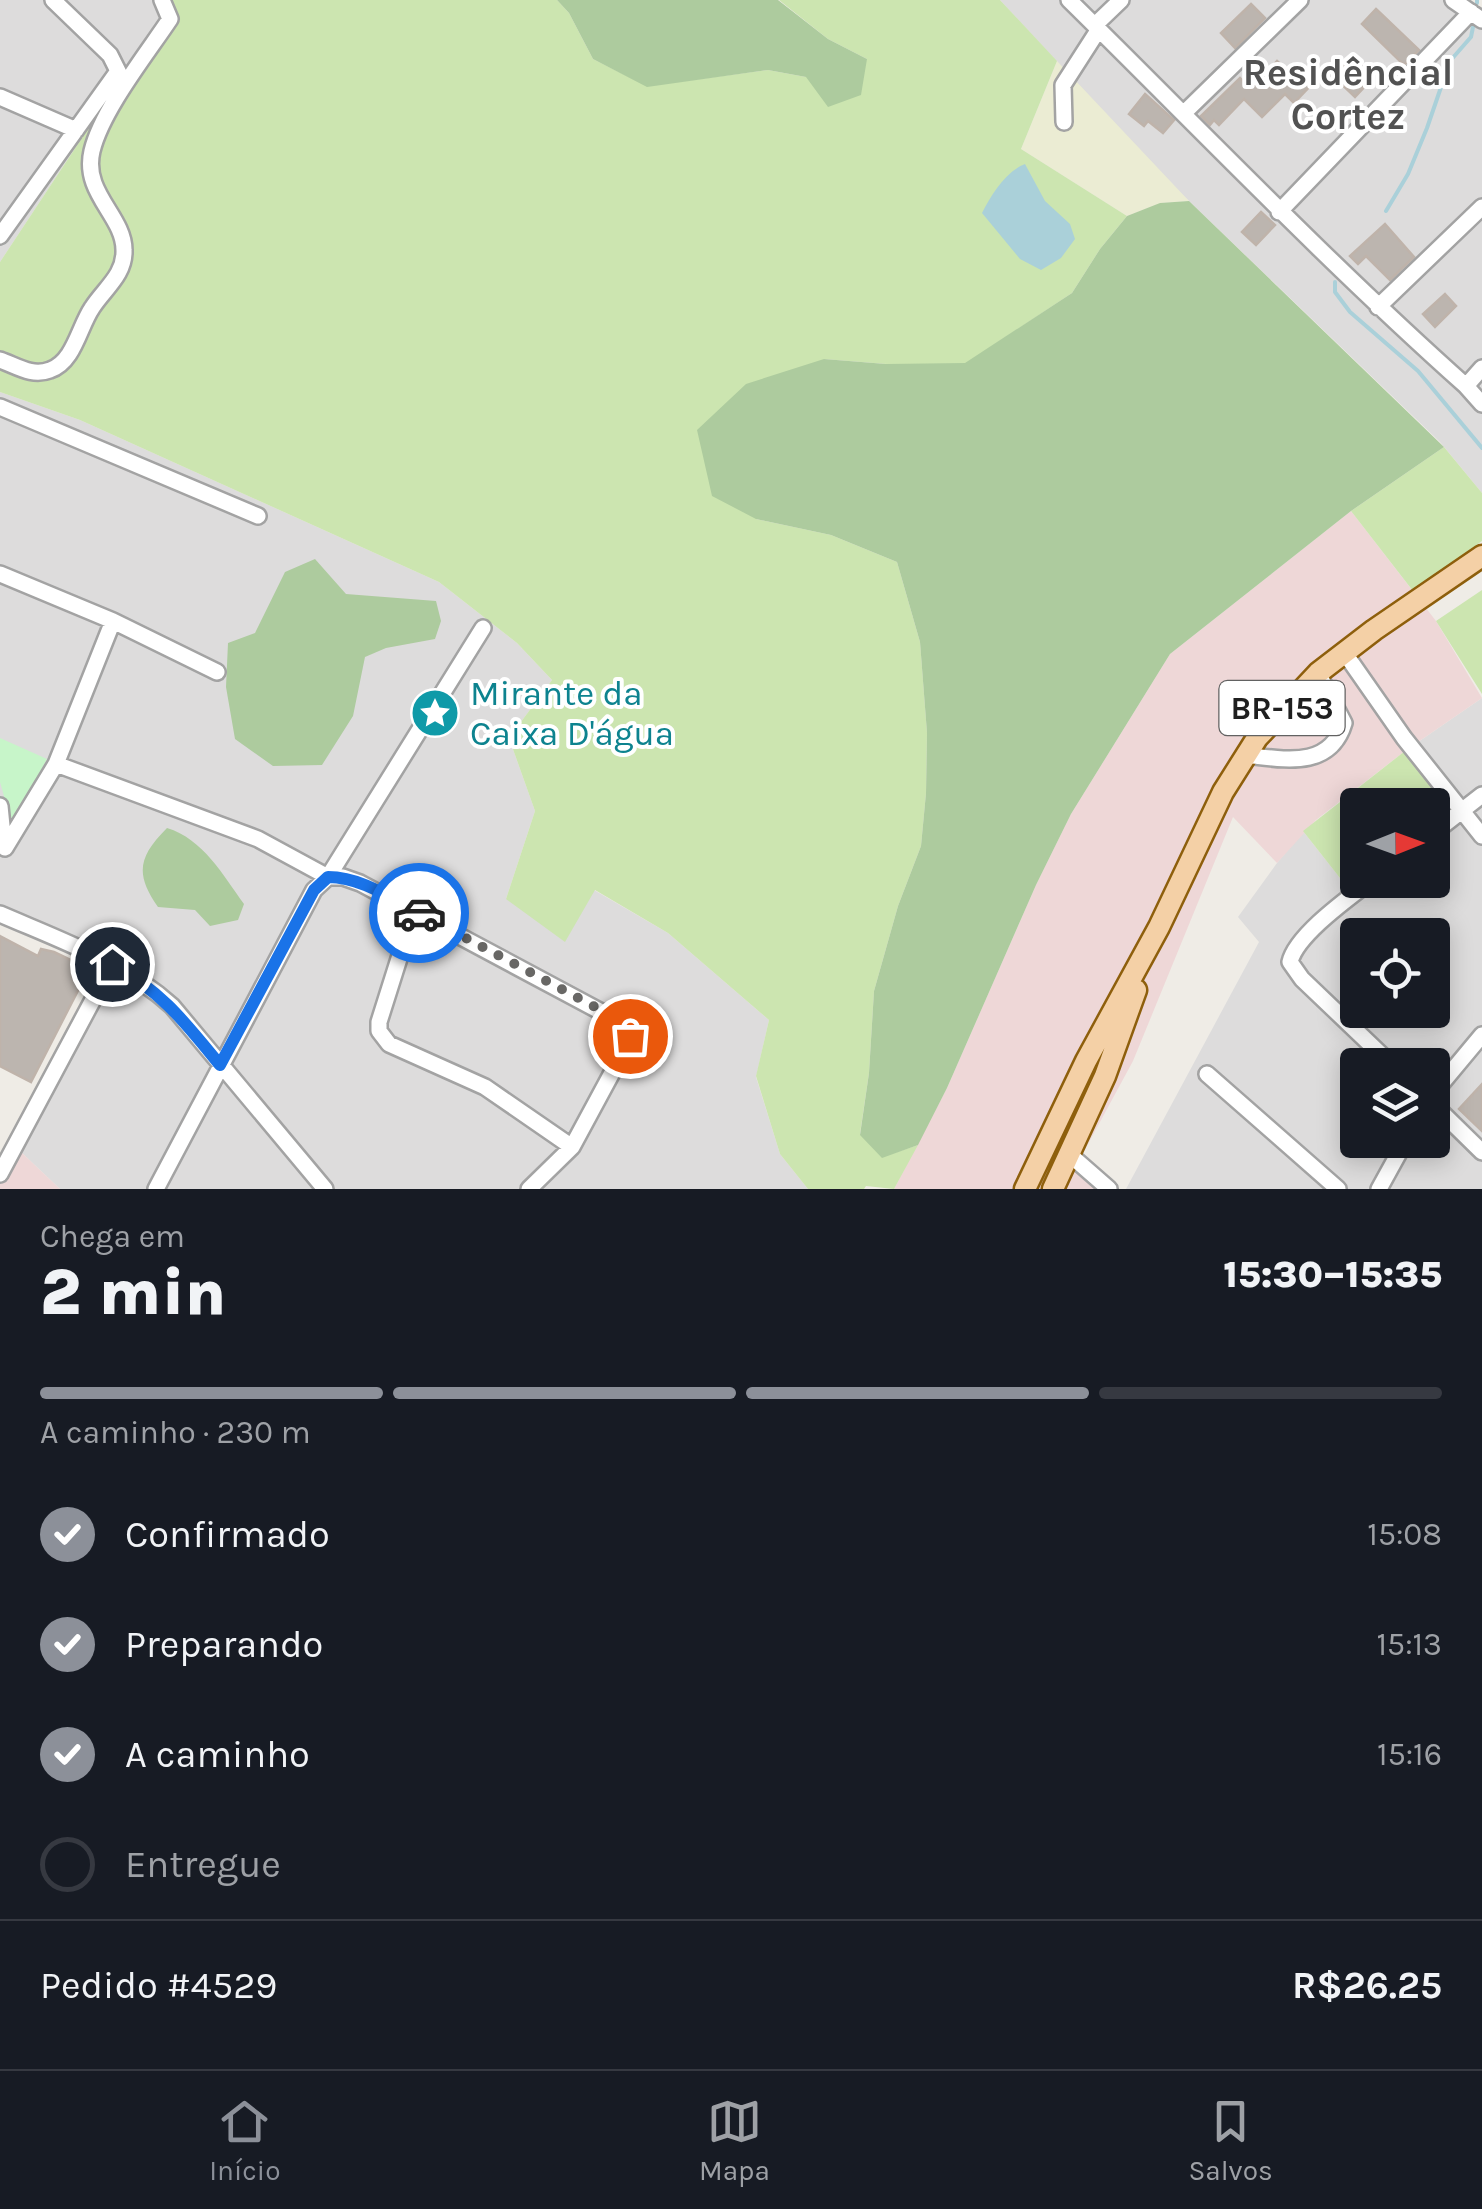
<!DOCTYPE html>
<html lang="pt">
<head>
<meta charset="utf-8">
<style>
	body { margin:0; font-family:Karla,sans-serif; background:#242831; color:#f1f3f6; height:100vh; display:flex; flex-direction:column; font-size:38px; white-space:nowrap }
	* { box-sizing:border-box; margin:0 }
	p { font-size:32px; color:#9ea1a6 }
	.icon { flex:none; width:55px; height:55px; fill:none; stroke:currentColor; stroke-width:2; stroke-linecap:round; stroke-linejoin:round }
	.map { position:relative; height:1189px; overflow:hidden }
	.sheet { display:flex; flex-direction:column; background:#171b24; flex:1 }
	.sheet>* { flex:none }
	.needle { width:65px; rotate:89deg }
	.controls { position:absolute; left:1340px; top:788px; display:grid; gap:20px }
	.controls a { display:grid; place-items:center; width:110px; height:110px; border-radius:10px; background:#171b24; box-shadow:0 5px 25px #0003; font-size:50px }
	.pin { position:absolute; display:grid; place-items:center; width:85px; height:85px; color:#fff; margin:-42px; border:5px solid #fff; border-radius:50%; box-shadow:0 2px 10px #0007 }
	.courier { position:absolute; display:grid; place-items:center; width:100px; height:100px; margin:-50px; border:8px solid #1a73e8; border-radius:50%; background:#fff; color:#222; box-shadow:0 2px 12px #0007 }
	.headline em { font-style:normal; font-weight:800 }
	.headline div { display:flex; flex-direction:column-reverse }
	.headline { display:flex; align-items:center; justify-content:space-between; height:170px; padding:0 40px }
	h1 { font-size:65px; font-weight:800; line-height:75px }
	.bar { display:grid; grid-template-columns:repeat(4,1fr); gap:15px 10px; align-content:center; height:120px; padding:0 40px }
	.bar i { height:12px; border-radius:8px; background:#363941 }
	.bar .selected { background:#8c9099 }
	.bar p { grid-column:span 4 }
	.line { display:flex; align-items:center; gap:25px; padding:0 40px; border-top:2px solid #363941 }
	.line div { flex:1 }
	ol { padding:0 40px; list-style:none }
	li { display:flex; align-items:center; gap:30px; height:110px }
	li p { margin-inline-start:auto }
	li .icon { padding:10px; border-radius:50%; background:#8c9099; color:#fff; stroke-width:4 }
	li:last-child { color:#9ea1a6 }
	li i { width:55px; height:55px; border:5px solid #363941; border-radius:50% }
	.tab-bar { display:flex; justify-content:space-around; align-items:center; height:140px; border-top:2px solid #363941; background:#171b24; font-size:28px; color:#9ea1a6 }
	.tab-bar a { display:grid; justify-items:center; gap:5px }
	.tab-bar .selected { color:#8c9099 }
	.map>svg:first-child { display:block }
	.residential { fill:#dddcdc; fill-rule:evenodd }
	.commercial { fill:#eed7d7 }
	.farmland { fill:#ebecd3 }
	.grass { fill:#cce5b0 }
	.forest { fill:#adcb9e }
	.park { fill:#c7f5c9 }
	.water { fill:#aad0d9 }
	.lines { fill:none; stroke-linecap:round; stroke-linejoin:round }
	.stream { stroke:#aad0d9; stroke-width:4 }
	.building { fill:#bcb5af; stroke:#bfb3aa; stroke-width:2.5 }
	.minor-casing { stroke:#a3a3a3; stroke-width:20 }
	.major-casing { stroke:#8e5f0c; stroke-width:25 }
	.minor { stroke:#fff; stroke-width:15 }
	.major { stroke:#f4d0a6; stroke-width:20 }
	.done { stroke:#686765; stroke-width:10; stroke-dasharray:0 18 }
	.route { stroke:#1a73e8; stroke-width:12 }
	.labels { text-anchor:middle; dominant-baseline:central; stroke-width:8; stroke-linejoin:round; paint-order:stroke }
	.shield { fill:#fff; stroke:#626262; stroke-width:2.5 }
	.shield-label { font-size:32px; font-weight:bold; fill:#1f1f1f }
	.culture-label { font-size:35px; fill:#0d838f; stroke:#fff; text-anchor:start }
	.neighbourhood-label { font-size:38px; font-weight:bold; fill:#525252; stroke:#fff }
</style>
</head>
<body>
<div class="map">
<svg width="1482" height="1189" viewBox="0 0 1482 1189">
	<rect width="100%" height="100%" fill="#efece6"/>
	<path class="residential" d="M0 0H173L0 262Z
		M1000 0H1453L1482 20V493L1440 442 1164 177Z
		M0 392 80 420 439 582 517 643 552 680 509 738 535 811 506 899 594 890 668 933 769 1020 756 1077 780 1154 808 1189H60L21 1152 118 963 0 906Z
		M1482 698V1189H1126L1259 942 1238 917 1277 863 1303 831 1347 887 1357 879 1432 880 1433 821 1449 807 1405 751ZM1358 935H1432V1010H1358ZM1358 1065H1432V1140H1358Z"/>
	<path class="commercial" d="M1351 511 1436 621 1482 698 1405 751 1316 820 1277 863 1233 817 1133 1061 1075 1168 1099 1189H894L947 1088 1036 885 1071 814 1170 654Z
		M21 1152 60 1189H0V1174Z"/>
	<path class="farmland" d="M1057 61 1189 201 1161 203 1127 216 1021 149Z"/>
	<path class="grass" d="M173 0H557L569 13 593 59 647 86 768 70 806 77 867 59 828 39 779 0H1000L1057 61 1021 149 1127 216 1100 249 1072 293 965 364H886L824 359 756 519 831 535 897 562 920 642 927 733 926 793 921 846 898 906 874 991 869 1073 860 1134 882 1157 918 1145 894 1189 866 1186 864 1189H808L780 1154 756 1076 769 1020 668 933 595 890 565 942 506 899 535 811 509 738 552 680 517 643 439 582 80 420 0 392V262Z
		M1444 447 1482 493V541L1413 591 1351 511Z
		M1482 590V694L1436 621Z
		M1405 751 1449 808 1433 821 1432 805H1358L1357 879 1347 887 1303 831Z"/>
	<path class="forest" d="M557 0H778L828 39 867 59 861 95 828 107 806 77 768 70 647 87 593 59 569 13Z
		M1189 201 1444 447 1351 511 1170 654 1071 814 1036 885 947 1088 918 1145 882 1158 860 1135 869 1073 874 991 898 906 921 846 926 793 927 733 920 642 897 562 831 535 756 519 712 496 697 430 746 384 824 359 886 364 965 363 1072 293 1100 249 1127 216 1160 203Z
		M315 559 346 594 436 601 441 621 435 639 386 648 365 657 353 716 322 765 273 766 235 739 226 687 228 643 255 633 285 572Z
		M167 828C203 839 223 875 244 904L238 920 210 926 195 910 158 907C135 874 138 857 167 828Z"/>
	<path class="park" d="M0 738 47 759 12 824 0 782Z"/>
	<path class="water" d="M1025 164 1045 201 1070 224 1075 239 1061 258 1041 270 1020 259 982 213C991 195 1006 171 1025 164Z"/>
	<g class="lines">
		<path class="stream" d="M1477 3V0
			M1386 211 1408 174 1427 128 1450 61 1471 37 1473 27
			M1335 282V292L1350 312 1418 371 1482 448"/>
	</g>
	<path class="building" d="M1251 4 1265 18 1235 48 1221 33Z
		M1376 9 1419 50 1404 65 1362 24Z
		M1277 61 1289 72 1295 66 1313 83 1294 103 1285 94 1262 117 1244 99 1219 125 1214 120 1210 125 1201 116 1240 78 1251 89Z
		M1345 63 1368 83 1355 97 1333 76Z
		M1145 94 1174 120 1163 133 1148 121 1144 126 1129 114Z
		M1261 212 1275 225 1256 245 1242 232Z
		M1385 224 1414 257 1390 280 1366 256 1358 264 1350 256Z
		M1445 294 1456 306 1435 327 1423 314Z
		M0 936 38 956 41 949 54 952 79 964 78 968 87 973 31 1082 0 1066Z
		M1482 1084V1131L1459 1109Z"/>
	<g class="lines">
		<g class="minor-casing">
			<path id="minor" d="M53 0 110 55 122 79
				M1069 0C1201 130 1328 263 1466 386L1482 404
				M1453 0 1482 20
				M1095 25 1121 0
				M0 97 76 130
				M1184 113 1300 0
				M1064 122 1063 85 1099 29
				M1279 212 1471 12
				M0 236 118 71
				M1378 307 1482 207
				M0 360C17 366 32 377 50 370 74 362 79 327 92 308 104 289 125 275 124 250 124 216 82 193 92 151 102 110 146 55 170 19L162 0
				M1466 386 1482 368
				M0 407 258 516
				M0 574 113 621 217 672
				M1344 652 1404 738 1482 836
				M1245 755C1283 759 1330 770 1344 723L1318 673
				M56 764 258 839 328 877H343L360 883 624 1024 630 1036 627 1045 572 1147 529 1189
				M0 806 4 846
				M1432 834 1482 795
				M5 848 56 764 113 621
				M1372 880C1350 897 1296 935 1290 962L1302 979 1392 1065
				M414 911 379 1022V1031L389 1044 485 1087 572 1147
				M0 914C60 940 123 962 172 1006L325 1189
				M1207 1074 1338 1189
				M1432 1095 1482 1035
				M1432 1103 1482 1152
				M1069 1154 1109 1189
				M0 1174 112 964
				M156 1189 314 890 328 877 483 628
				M1379 1189 1406 1140"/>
		</g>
		<g class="major-casing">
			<path id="major" d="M1025 1189 1086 1061 1159 927 1223 792 1257 738 1318 673 1374 630 1482 556
				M1053 1189 1105 1076 1136 990"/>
		</g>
		<use href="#minor" class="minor"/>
		<use href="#major" class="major"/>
	</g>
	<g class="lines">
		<path class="done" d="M419 913 614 1017 624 1024 630 1036"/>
		<path class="route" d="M112 964C163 993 183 1020 220 1065L314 890 328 877C361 877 390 898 419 913"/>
	</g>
	<defs>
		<g id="sight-disc" transform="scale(2.5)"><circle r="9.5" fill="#0f9aa8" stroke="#fff"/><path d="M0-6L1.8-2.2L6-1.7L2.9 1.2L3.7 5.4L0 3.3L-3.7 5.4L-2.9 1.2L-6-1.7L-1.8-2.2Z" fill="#fff"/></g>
	</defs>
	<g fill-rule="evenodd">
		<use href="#sight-disc" x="435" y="713"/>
	</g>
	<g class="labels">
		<rect class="shield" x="1219.5" y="681" width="125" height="54" rx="8"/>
		<g class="shield-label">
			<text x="1282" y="708">BR-153</text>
		</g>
		<g class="culture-label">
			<text x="470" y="693">Mirante da<tspan x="470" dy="40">Caixa D'água</tspan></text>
		</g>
		<g class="neighbourhood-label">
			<text x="1348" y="72">Residêncial<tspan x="1348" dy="44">Cortez</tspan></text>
		</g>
	</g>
</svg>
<div class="controls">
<a><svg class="needle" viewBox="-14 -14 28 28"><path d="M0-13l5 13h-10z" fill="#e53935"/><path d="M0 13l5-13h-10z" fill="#9ea1a6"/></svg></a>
<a><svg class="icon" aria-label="locate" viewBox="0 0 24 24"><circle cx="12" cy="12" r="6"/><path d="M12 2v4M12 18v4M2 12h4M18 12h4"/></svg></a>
<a><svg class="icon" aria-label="layers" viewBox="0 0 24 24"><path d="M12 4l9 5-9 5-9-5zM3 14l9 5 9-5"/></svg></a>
</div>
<div class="pin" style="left:630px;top:1036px;background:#ea580c"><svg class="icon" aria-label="bag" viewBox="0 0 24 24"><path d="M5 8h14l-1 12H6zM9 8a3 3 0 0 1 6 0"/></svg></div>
<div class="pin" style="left:112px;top:964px;background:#1f2937"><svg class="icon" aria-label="home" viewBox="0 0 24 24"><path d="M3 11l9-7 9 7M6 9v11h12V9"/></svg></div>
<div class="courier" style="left:419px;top:913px"><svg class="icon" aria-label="car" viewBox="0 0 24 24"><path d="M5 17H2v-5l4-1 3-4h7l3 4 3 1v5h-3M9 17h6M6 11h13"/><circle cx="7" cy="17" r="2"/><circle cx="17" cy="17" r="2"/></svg></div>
</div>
<section class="sheet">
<div class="headline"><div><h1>2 min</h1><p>Chega em</p></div><em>15:30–15:35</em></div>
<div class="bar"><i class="selected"></i><i class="selected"></i><i class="selected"></i><i></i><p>A caminho · 230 m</p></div>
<ol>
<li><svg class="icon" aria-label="check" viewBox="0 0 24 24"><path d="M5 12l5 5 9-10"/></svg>Confirmado<p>15:08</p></li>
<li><svg class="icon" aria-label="check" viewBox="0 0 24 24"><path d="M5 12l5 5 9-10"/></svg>Preparando<p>15:13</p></li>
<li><svg class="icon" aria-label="check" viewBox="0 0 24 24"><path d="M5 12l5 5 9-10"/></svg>A caminho<p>15:16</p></li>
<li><i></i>Entregue</li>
</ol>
<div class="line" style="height:130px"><div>Pedido #4529</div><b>R$26.25</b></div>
</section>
<nav class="tab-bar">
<a class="selected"><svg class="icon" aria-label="home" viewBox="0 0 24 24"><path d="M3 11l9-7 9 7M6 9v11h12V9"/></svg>Início</a>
<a><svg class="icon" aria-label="map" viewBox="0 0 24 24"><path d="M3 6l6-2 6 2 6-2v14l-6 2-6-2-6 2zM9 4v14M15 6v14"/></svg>Mapa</a>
<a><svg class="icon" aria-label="saved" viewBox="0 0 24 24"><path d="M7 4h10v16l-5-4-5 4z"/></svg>Salvos</a>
</nav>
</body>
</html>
